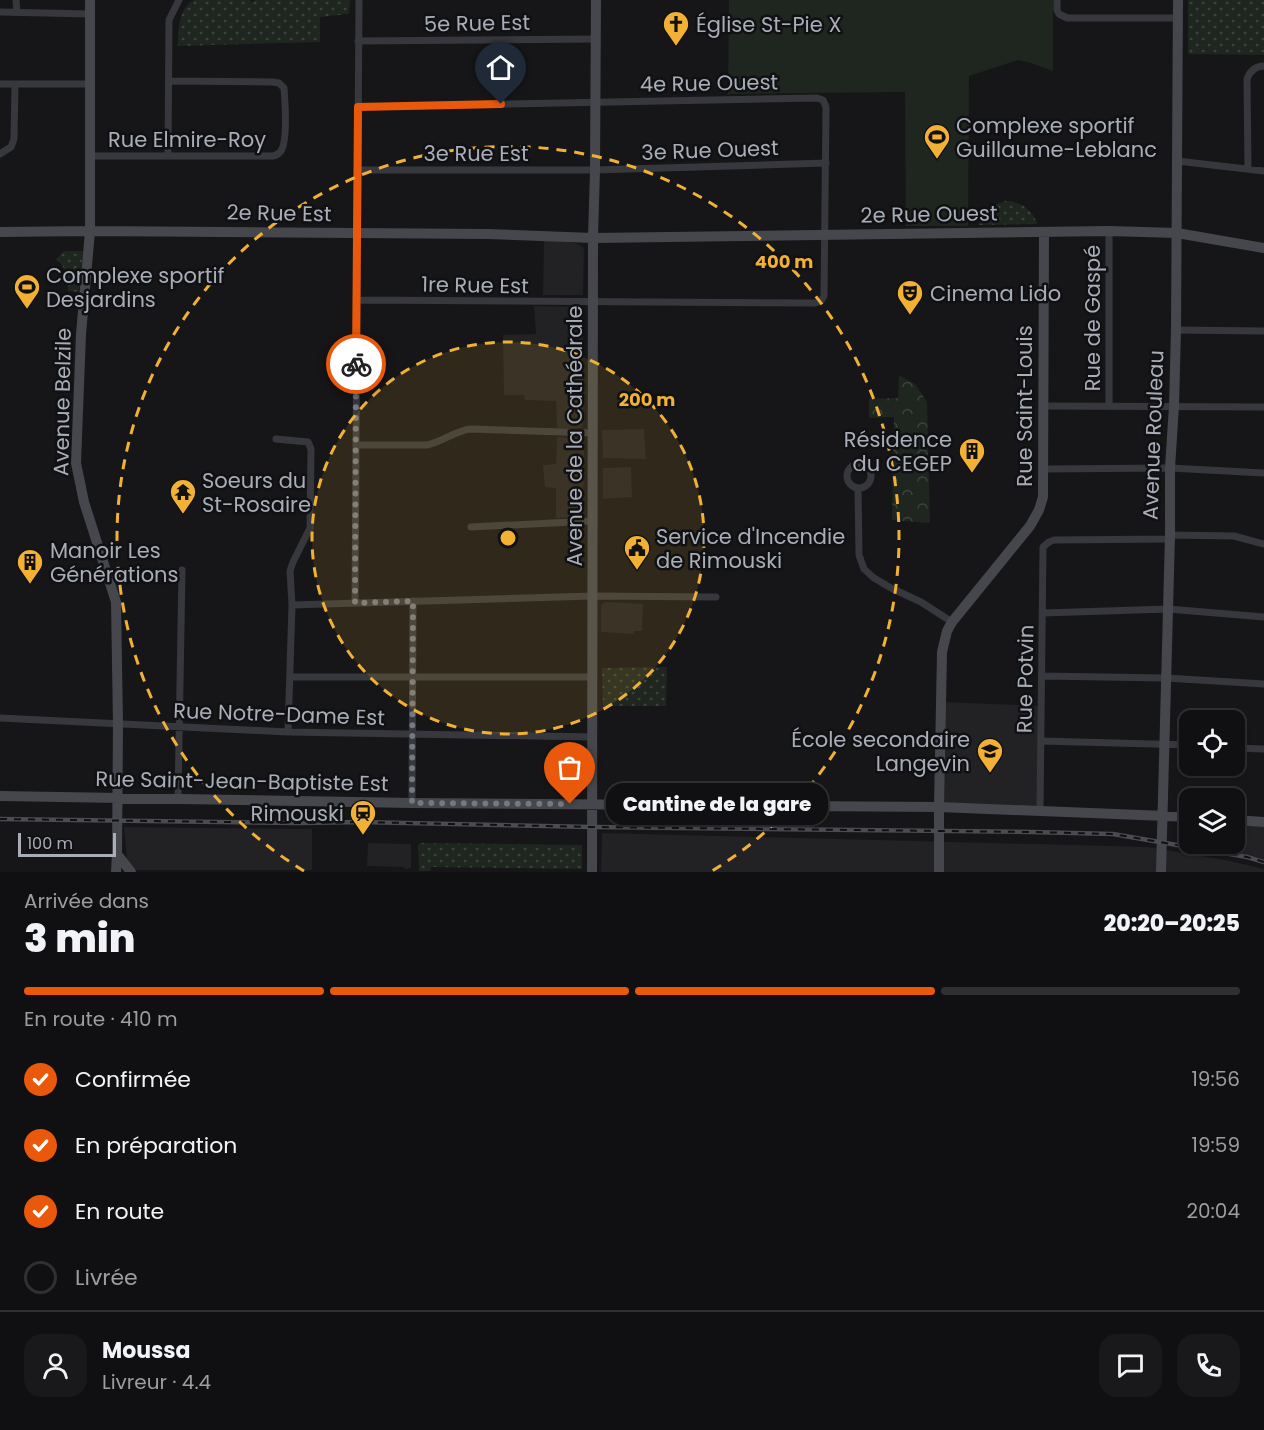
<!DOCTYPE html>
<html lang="fr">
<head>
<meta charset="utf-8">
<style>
	body { margin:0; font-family:Poppins,sans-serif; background:#19191b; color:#f1f3f6; height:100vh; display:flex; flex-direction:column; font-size:22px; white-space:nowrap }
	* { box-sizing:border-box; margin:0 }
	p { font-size:20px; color:#9c9d9f }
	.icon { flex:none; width:33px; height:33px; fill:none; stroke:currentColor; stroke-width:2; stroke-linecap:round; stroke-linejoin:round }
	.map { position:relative; height:872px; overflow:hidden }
	.details { display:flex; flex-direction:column; background:#101012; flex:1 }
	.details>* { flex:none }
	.tools { position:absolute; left:1179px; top:710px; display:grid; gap:12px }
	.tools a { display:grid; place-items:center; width:66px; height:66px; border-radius:12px; background:#101012; box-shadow:0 2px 4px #0004,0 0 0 2px #303032; font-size:30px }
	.scale { position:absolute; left:18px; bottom:15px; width:98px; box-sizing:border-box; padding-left:6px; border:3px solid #a8adb8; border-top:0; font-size:16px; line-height:21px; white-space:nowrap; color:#a8adb8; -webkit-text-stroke:4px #111113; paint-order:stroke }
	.pin { position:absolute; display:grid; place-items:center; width:51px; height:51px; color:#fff; margin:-62px -26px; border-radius:50% 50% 50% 0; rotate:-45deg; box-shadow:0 0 6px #0007 }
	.pin .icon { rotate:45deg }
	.courier { position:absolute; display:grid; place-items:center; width:60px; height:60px; margin:-30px; border:4px solid #ea580c; border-radius:50%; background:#fff; color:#222; box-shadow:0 2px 8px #0007 }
	.bubble { position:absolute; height:42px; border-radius:18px; background:#101012; box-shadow:0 2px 4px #0004,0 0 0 2px #303032; font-size:20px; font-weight:800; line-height:42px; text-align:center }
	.summary em { font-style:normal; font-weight:800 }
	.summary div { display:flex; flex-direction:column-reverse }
	.summary { display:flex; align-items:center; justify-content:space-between; height:102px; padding:0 24px }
	h1 { font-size:39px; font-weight:800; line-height:45px }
	.bar { display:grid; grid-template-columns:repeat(4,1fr); gap:9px 6px; align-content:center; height:72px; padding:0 24px }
	.bar i { height:8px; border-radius:4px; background:#303032 }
	.bar .selected { background:#ea580c }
	.bar p { grid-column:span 4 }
	.line { display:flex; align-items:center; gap:15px; padding:0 24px; border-top:2px solid #303032 }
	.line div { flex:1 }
	.round { display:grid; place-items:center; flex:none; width:63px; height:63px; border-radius:18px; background:#19191b }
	ol { padding:0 24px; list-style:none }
	li { display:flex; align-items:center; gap:18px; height:66px }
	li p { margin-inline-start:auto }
	li .icon { padding:6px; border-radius:50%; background:#ea580c; color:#fff; stroke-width:4 }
	li:last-child { color:#9c9d9f }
	li i { width:33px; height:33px; border:3px solid #303032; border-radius:50% }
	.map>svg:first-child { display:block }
	.built { fill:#222225 }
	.grass { fill:url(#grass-dots) }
	.forest { fill:url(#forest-crowns) }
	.garden { fill:#1e261f }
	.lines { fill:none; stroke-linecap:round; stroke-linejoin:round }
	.street { stroke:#37383d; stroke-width:7 }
	.secondary { stroke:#45474d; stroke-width:10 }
	.rail-casing { stroke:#4a4c52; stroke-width:4.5 }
	.rail { stroke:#111113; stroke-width:2; stroke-dasharray:7; stroke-linecap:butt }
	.done { stroke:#757880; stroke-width:6; stroke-dasharray:0 10.8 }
	.route { stroke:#ea580c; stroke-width:8 }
	.ring { fill:none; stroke:#f2b134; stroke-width:3; stroke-dasharray:10 8 }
	.labels { text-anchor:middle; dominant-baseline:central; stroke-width:5; stroke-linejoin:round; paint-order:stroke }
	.street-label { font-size:21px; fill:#a8adb8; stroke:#111113 }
	.poi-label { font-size:21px; fill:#a8adb8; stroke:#111113; text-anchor:start }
	.centre { fill:#f2b134; stroke:#111113; stroke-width:3 }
	.ring-label { font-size:18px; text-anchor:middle; font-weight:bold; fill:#f2b134; stroke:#111113; stroke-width:5; stroke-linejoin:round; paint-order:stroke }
</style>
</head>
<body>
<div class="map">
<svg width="1264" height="872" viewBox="0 0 1264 872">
	<defs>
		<pattern id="grass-dots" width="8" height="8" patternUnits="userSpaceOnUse" patternTransform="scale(1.5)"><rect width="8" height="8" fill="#1e261f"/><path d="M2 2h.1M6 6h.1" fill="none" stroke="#3c433d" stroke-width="1.8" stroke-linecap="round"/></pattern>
		<pattern id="forest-crowns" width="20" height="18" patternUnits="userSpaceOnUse" patternTransform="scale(1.5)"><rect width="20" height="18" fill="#1e261f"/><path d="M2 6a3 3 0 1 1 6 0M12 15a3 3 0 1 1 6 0" fill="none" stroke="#3c433d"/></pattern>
	</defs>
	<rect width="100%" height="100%" fill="#161618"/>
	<path class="built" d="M544 241H564L578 244 584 248 583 295H543Z
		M534 306 583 307V425L581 428H557L556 401 525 400 524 395H504L503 335 536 334Z
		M644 429 646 459 603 458 602 430Z
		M557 437 584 438 583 517 556 518V488L545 487 543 465 556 464Z
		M631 467 632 497 603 499V468Z
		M606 602 643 604 642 631H634V634L601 632V606L602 604Z
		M941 702 1041 706 1040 811 939 807Z
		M1235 816 1264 819V859L1196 843H1234Z
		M124 827 312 829V870H132L127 862Z
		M602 833 1148 847 1230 861 1264 869V872H601Z
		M368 843 411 844V868L405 869 404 867 367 866Z"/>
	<path class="grass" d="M194 0H250L251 2 256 0H350L349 14 320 17V42L178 46C178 30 178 9 194 0Z
		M1188 0H1264V55L1188 54Z
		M1006 201C1021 201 1032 210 1037 223L1036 224 978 225C983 213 993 204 1006 201Z
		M64 251H83L79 292 68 291C68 278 67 268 56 259Z
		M667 667 666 706H603L602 668Z
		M420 843 582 845V869L431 867V871H419L418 845Z"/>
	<path class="forest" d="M899 375 915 384 927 402 930 523 892 520 894 417 869 418V399L898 398Z"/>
	<path class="garden" d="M729 0H1053V71L1031 63 1018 60 969 76 968 226H906L905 92 728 94Z"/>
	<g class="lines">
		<path class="street" d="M16 0 17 12
			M1057 0V10L1059 14 1067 18H1177
			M0 12 90 14
			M358 41 596 39
			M0 84H90
			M0 154 11 147 14 139 15 84
			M168 155 169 20 179 0
			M90 156H273C277 155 279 154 281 151 288 140 285 101 284 88L279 83 272 82 169 81
			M1177 161 1264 171
			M1248 169 1247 79C1250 71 1255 66 1264 66
			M358 170H595L826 163
			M357 300 815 303 821 301 824 296 826 107 823 100 817 98 358 107
			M1176 330 1264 331
			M1044 406 1264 407
			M1109 406V231
			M276 439 308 442 311 449 310 528 293 562 290 571 292 605 288 732
			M356 445H427C442 442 455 431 470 429L593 433
			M847 476a12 12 0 1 1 24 0a12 12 0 1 1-24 0Z
			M1044 469 1170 468 1264 473
			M858 488 859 555 864 569 874 578 891 588 921 602 952 622
			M471 527 592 521
			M1170 535 1234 536 1264 544
			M355 603 359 0
			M292 605 593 596 716 597
			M1043 613 1168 609 1264 617
			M1042 676 1166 678 1264 684
			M290 677H592
			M0 718 288 732 593 737
			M1041 741 1190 745
			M1234 748 1264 749
			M178 798 182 570
			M412 803 413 601
			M1040 811 1043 547 1049 542 1054 540 1170 539"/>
		<path class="secondary" d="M90 0V231L81 334 76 463 84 502 116 602 118 725 117 854 116 872
			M0 232 90 231 487 234 593 238 1109 231 1177 233 1264 248
			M0 796 412 803 939 807 1190 817
			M1234 820 1264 822
			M117 854 131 872
			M592 872 593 238 595 170 596 0
			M939 872V807L942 652 947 631 952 622 1030 526 1039 510 1043 497 1044 232
			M1161 872 1170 535V468L1174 406 1176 330 1178 0"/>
		<g class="rail-casing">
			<path id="rail" d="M0 819 300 823 360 822 592 827 1032 832 1113 834 1247 857 1264 862"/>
		</g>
		<use href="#rail" class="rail"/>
	</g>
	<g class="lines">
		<path class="done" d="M356 364 355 603 413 601 412 803 570 804"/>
		<path class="route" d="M356 364 358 107 501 104"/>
	</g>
	<circle cx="508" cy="538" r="196" fill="#f2b134" fill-opacity=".12"/>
	<g class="ring">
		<circle cx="508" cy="538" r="196"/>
		<path d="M304 871A391 391 0 1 1 712 871"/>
	</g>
	<defs>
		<g id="church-pin" transform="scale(1.35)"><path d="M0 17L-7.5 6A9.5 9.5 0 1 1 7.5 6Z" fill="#f2b134" stroke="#111113"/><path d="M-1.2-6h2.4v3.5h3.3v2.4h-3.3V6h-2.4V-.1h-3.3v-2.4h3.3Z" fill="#111"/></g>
		<g id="stadium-pin" transform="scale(1.35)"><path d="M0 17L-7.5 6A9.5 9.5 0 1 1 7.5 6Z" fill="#f2b134" stroke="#111113"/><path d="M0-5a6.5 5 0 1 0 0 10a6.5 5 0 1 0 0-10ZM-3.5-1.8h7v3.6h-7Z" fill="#111"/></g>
		<g id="theatre-pin" transform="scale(1.35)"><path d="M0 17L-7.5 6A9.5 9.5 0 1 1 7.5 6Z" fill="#f2b134" stroke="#111113"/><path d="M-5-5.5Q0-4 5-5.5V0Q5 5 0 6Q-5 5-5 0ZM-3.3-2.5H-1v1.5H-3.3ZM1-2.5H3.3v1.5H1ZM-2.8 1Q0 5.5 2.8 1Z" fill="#111"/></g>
		<g id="building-pin" transform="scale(1.35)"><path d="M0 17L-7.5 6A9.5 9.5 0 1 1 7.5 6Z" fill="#f2b134" stroke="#111113"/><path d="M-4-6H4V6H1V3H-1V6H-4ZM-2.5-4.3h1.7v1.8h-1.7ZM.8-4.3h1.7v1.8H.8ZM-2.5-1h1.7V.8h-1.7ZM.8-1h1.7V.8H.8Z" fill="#111"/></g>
		<g id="temple-pin" transform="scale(1.35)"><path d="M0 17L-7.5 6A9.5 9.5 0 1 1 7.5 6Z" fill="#f2b134" stroke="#111113"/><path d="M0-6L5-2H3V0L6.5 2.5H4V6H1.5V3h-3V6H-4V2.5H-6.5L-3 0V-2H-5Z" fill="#111"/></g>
		<g id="civic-pin" transform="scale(1.35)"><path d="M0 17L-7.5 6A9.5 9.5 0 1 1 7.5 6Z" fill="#f2b134" stroke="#111113"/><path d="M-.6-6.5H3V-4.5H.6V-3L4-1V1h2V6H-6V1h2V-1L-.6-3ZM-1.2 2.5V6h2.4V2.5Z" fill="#111"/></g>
		<g id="school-pin" transform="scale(1.35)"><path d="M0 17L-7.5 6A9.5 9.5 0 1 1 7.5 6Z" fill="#f2b134" stroke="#111113"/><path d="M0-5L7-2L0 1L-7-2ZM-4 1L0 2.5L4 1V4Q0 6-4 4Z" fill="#111"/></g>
		<g id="station-pin" transform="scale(1.35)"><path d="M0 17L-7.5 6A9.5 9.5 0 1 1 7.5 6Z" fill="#f2b134" stroke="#111113"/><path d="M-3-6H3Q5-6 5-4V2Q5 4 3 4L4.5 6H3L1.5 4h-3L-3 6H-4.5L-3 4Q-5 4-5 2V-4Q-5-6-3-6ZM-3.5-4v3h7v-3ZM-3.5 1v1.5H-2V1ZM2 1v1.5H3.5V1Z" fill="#111"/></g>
	</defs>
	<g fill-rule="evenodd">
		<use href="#church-pin" x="676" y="24"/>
		<use href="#stadium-pin" x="937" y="137"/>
		<use href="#stadium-pin" x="27" y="287"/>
		<use href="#theatre-pin" x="910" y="293"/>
		<use href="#building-pin" x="972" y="451"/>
		<use href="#temple-pin" x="183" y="492"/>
		<use href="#civic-pin" x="637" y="548"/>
		<use href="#building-pin" x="30" y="562"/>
		<use href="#school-pin" x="990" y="751"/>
		<use href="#station-pin" x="363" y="813"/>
	</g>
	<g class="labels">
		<g class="street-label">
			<text transform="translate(477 23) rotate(-1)">5e Rue Est</text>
			<text transform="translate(709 83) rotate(-1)">4e Rue Ouest</text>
			<text x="187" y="139">Rue Elmire-Roy</text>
			<text transform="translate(710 150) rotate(-2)">3e Rue Ouest</text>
			<text x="476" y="153">3e Rue Est</text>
			<text transform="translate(279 213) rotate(1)">2e Rue Est</text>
			<text transform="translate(929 214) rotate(-1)">2e Rue Ouest</text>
			<text transform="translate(475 285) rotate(1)">1re Rue Est</text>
			<text transform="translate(1092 318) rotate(-90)">Rue de Gaspé</text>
			<text transform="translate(62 402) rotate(-89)">Avenue Belzile</text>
			<text transform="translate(1024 406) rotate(-90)">Rue Saint-Louis</text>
			<text transform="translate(1153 435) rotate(-88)">Avenue Rouleau</text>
			<text transform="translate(574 436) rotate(-90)">Avenue de la Cathédrale</text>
			<text transform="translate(1025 679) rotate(-89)">Rue Potvin</text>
			<text transform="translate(279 714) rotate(2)">Rue Notre-Dame Est</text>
			<text transform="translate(242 781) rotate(1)">Rue Saint-Jean-Baptiste Est</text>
		</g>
		<g class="poi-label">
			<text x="696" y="24">Église St-Pie X</text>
			<text x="956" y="125">Complexe sportif<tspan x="956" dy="24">Guillaume-Leblanc</tspan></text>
			<text x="46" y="275">Complexe sportif<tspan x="46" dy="24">Desjardins</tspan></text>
			<text x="930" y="293">Cinema Lido</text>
			<text x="952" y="439" text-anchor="end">Résidence<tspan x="952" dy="24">du CEGEP</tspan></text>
			<text x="202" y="480">Soeurs du<tspan x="202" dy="24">St-Rosaire</tspan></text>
			<text x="656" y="536">Service d'Incendie<tspan x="656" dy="24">de Rimouski</tspan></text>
			<text x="50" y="550">Manoir Les<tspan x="50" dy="24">Générations</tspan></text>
			<text x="970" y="739" text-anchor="end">École secondaire<tspan x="970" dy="24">Langevin</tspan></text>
			<text x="344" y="813" text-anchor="end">Rimouski</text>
		</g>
	</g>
	<circle cx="508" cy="538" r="9" class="centre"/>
	<g class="ring-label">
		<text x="784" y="268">400 m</text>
		<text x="647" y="406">200 m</text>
	</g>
</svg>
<div class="tools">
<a><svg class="icon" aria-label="locate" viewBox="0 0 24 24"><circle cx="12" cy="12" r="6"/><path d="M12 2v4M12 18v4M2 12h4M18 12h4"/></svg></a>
<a><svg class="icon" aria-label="layers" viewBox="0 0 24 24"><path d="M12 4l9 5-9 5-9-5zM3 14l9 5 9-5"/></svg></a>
</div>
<div class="scale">100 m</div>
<div class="pin" style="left:570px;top:804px;background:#ea580c"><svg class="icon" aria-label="bag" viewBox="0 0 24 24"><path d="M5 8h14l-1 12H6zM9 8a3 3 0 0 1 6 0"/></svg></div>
<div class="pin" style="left:501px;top:104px;background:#1f2937"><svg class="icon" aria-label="home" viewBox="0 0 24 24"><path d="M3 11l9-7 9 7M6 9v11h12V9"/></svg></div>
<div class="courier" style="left:356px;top:364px"><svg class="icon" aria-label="bike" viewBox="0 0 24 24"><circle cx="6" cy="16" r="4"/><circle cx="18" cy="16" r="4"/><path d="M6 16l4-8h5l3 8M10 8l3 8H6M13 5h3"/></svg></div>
<div class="bubble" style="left:606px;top:783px;width:222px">Cantine de la gare</div>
</div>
<section class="details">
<div class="summary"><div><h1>3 min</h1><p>Arrivée dans</p></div><em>20:20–20:25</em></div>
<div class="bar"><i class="selected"></i><i class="selected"></i><i class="selected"></i><i></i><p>En route · 410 m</p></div>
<ol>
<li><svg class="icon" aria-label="check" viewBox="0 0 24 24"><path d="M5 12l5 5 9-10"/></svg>Confirmée<p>19:56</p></li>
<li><svg class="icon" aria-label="check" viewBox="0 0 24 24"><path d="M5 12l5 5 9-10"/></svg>En préparation<p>19:59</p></li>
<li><svg class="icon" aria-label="check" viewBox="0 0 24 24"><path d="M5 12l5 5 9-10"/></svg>En route<p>20:04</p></li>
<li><i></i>Livrée</li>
</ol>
<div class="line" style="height:108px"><a class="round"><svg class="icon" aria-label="person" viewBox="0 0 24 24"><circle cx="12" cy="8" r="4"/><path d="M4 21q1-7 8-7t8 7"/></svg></a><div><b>Moussa</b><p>Livreur · 4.4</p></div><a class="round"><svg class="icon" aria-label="chat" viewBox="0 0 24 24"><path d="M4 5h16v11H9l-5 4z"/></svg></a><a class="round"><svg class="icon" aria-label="phone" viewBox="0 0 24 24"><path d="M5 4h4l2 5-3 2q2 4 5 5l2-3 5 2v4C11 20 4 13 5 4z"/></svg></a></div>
</section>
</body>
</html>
